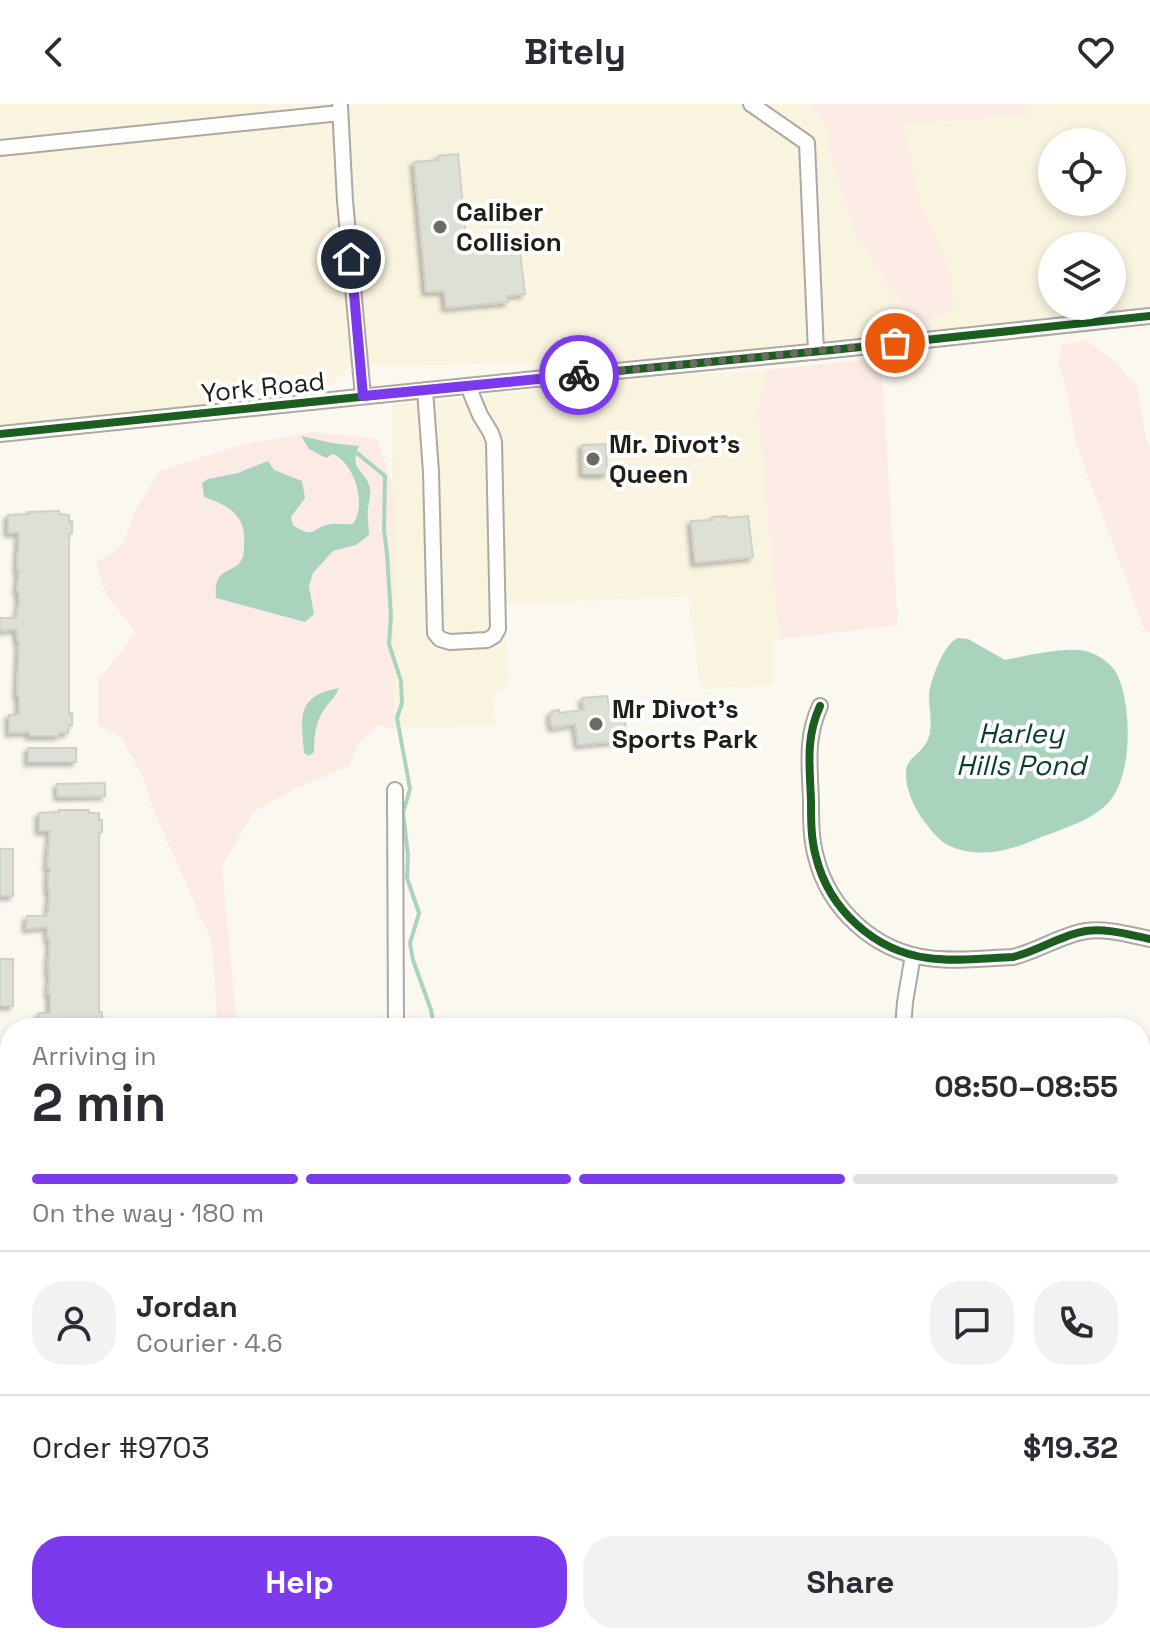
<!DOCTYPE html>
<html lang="en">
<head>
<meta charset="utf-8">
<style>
	body { margin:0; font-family:"Space Grotesk",sans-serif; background:#f2f2f3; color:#2b2b33; height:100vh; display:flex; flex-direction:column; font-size:30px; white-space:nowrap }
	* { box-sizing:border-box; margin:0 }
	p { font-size:26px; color:#7c7c81 }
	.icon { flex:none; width:44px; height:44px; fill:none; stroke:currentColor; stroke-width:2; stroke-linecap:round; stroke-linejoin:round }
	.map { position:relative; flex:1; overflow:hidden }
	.sheet { position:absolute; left:0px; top:914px; width:1150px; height:626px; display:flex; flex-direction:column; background:#fff; border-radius:32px 32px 0 0; box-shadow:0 4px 12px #0003 }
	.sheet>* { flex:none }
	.tools { position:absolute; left:1038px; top:24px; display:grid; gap:16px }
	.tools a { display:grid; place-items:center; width:88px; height:88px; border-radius:50%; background:#fff; box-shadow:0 4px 12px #0003; font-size:40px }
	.pin { position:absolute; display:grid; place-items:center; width:68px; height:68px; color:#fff; margin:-34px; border:4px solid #fff; border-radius:50%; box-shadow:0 2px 8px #0007 }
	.courier { position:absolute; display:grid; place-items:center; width:80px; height:80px; margin:-40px; border:6px solid #7c3aed; border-radius:50%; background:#fff; color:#222; box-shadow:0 2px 10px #0007 }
	.summary em { font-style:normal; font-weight:700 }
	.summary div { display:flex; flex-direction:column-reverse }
	.summary { display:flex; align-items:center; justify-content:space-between; height:136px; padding:0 32px }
	h1 { font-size:52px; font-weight:700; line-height:60px }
	.bar { display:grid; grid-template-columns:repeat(4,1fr); gap:12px 8px; align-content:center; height:96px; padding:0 32px }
	.bar i { height:10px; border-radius:6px; background:#e1e1e2 }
	.bar .selected { background:#7c3aed }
	.bar p { grid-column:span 4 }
	.line { display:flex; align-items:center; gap:20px; padding:0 32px; border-top:2px solid #e1e1e2 }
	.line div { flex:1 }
	.round { display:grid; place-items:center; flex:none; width:84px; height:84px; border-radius:32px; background:#f2f2f3 }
	.button { display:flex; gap:16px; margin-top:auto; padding:16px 32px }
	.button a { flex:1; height:92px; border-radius:32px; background:#7c3aed; color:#fff; font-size:32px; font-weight:700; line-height:92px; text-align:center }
	.button a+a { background:#f2f2f3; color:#2b2b33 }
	header { display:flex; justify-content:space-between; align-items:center; height:104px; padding:0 32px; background:#fff; font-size:36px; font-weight:700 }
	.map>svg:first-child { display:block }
	.built { fill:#f8f4e0; fill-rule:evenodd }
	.green { fill:#fcebe5 }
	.water { fill:#aad3be }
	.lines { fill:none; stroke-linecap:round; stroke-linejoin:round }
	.stream { stroke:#aad3be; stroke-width:4 }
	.building { fill:#dde1d5; stroke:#d0d0c9; stroke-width:2; filter:url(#shadow) }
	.minor-casing { stroke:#aba9a2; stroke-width:18 }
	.minor { stroke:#fefefd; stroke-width:14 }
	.cycleway-casing { stroke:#fff; stroke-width:13 }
	.cycleway { stroke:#1b5e20; stroke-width:8 }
	.done { stroke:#6c6a63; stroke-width:8; stroke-dasharray:0 14.4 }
	.route { stroke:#7c3aed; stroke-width:10 }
	.poi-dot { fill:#6c6a63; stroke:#fff; stroke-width:3 }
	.labels { text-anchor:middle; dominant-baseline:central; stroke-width:8; stroke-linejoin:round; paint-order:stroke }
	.poi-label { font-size:26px; font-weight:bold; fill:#201e17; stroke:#fff; text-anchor:start }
	.street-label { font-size:26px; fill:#201e17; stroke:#fff }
	.water-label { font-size:28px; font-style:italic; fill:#0c3e2d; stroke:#fff }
</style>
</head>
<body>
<header><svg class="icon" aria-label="back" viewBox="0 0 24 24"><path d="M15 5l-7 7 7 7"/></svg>Bitely<svg class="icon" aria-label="heart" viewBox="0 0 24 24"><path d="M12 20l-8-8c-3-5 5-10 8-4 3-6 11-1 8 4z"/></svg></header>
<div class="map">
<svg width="1150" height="1539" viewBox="0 0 1150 1539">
	<defs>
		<filter id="shadow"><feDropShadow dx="-3.5" dy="3.5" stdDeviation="2" flood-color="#0004"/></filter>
	</defs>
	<rect width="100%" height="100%" fill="#faf8ef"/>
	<path class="built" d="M0 0H1150V204L659 257 349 262 329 281 274 294 0 323ZM1052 38H1112V98H1052ZM1052 142H1112V202H1052Z
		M767 266 758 307 780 535 773 536V581L701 585 688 492 504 501 509 579 492 592 496 622 407 623 394 625 392 301 676 271Z"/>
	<path class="green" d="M809 0H1023L1027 10 904 21 920 100 950 166 954 205 919 221 893 187 855 128 834 63 827 21Z
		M1086 236 1114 257 1137 283 1146 335 1150 344V528L1145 527 1076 339 1066 284 1058 259 1062 241Z
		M881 254 898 521 780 535 758 307 767 266Z
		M311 328 377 335 393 382 394 625 379 621 358 639 349 662 298 683 254 707 222 762 237 924H218L211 836 157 714 141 669 121 633 98 621V576L136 529 106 490 96 459 122 442 136 405 160 367 240 341Z
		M301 1530H656L654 1539H298Z
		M802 1530H1084L1087 1539H804Z"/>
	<path class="water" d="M301 332 332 339 359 342C348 368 365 363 370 384 371 392 369 397 368 404 367 413 369 423 369 431L356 441 333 447 313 469 309 482 314 510 305 518 216 494C213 461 234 471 242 455 244 451 244 446 244 442 247 412 230 402 204 393L202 379 208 375 238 369 268 357 274 366 302 377 305 394 291 413 293 421C317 437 311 422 332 420 339 419 346 421 353 420 367 400 355 360 333 350L326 354 309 345Z
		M958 534 968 535 1005 556C1026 552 1069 541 1089 548 1100 552 1111 559 1117 570 1132 601 1133 671 1109 698 1091 718 1058 726 1034 736 1007 748 974 755 946 740 936 734 928 722 921 713 913 701 905 683 906 668 906 652 927 649 930 628 932 615 929 604 929 591 930 577 944 539 958 534Z
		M339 584C335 594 328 599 323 607 315 620 314 634 314 648L309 652 304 649C301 613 296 592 339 584Z"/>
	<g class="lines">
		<path class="stream" d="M357 349 385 372 384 426 387 450 391 512 389 540 401 577 402 599 397 614 410 685 403 709 408 751 407 774 419 809 410 839 413 856 431 906 434 924
			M901 1530 902 1539
			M1030 1530 1033 1539"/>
	</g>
	<path class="building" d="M458 50 467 146 519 140 525 190 507 192 508 198 446 204 444 187 426 188 414 58 438 56V52Z
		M606 340 607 370H583L582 341Z
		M59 407V410L69 411V418L72 417V429L69 430V610L72 609V621H69L68 629H59V632H29V628L9 629V611L19 610V592H17L19 538H18L16 525 0 527V514H16L17 510 19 501V488H17L19 466H17L19 429H8V411L29 410 28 408Z
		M726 412 727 414 748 412 753 453 695 459 691 417 712 416V413Z
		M607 592 609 604 623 602 627 636 578 641 575 620 553 624V622H551L550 610 552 609V607L559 606V609L584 606 582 594Z
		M28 644H76V658H28Z
		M105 679V692L58 693 57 680Z
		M59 706H89V709H99V716H102V728H99V908H102V920H99V924H39V909H50V890H48L50 867 48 868 50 836H48L47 823 26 825 27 812H47L48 808 50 787H48V769L50 768V764H47L50 727H39V709L59 708Z
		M0 745H13V792H0Z
		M0 855H13V902H0Z"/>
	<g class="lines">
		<g class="minor-casing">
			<path id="minor" d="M751 0 807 39 816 248
				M340 2 345 97 363 292
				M0 44 340 9
				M425 286 431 368 435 529 440 535 450 538 487 536 494 532 498 525 494 338 491 329 480 311 468 282
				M0 330 535 275 832 246 1150 212
				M820 602C805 635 810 663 811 698 811 717 811 735 816 753 829 805 874 847 928 854 955 858 986 854 1013 853 1038 847 1061 831 1086 827 1107 824 1130 831 1150 835
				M395 686 396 924
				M903 924 905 898 913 851
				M0 992H10
				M1140 1092 1150 1069
				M1140 1389 1150 1417
				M0 1393H10
				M0 1484H10
				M0 1524H10
				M147 1530 148 1539
				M225 1539V1530"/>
		</g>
		<use href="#minor" class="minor"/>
		<g class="cycleway-casing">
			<path id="cycleway" d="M0 330 535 275 832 246 1150 212
				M820 602C805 635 810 663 811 698 811 717 811 735 816 753 829 805 874 847 928 854 955 858 986 854 1013 853 1038 847 1061 831 1086 827 1107 824 1130 831 1150 835"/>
		</g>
		<use href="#cycleway" class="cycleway"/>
	</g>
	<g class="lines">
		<path class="done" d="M579 271 895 239"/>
		<path class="route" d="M351 155 363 292 579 271"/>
	</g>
	<g class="poi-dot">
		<circle cx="440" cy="123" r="8"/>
		<circle cx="593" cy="355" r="8"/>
		<circle cx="596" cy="620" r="8"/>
	</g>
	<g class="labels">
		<g class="poi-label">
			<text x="456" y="108">Caliber<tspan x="456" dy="30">Collision</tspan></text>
			<text x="609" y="340">Mr. Divot's<tspan x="609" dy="30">Queen</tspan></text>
			<text x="612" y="605">Mr Divot's<tspan x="612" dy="30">Sports Park</tspan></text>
		</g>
		<g class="street-label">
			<text transform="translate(263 283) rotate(-6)">York Road</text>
		</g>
		<g class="water-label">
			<text x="1021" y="629">Harley<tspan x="1021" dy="32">Hills Pond</tspan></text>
		</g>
	</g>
</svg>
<div class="tools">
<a><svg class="icon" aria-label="locate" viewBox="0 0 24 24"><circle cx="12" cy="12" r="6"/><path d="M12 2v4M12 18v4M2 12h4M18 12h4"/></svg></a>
<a><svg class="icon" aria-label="layers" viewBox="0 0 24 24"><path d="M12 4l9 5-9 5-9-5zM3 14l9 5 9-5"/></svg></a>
</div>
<div class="pin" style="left:895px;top:239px;background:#ea580c"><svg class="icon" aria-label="bag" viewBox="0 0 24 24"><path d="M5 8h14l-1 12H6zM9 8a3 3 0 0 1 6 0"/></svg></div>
<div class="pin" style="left:351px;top:155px;background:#1f2937"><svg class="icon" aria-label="home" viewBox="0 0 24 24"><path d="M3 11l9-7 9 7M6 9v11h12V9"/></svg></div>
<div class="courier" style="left:579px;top:271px"><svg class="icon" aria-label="bike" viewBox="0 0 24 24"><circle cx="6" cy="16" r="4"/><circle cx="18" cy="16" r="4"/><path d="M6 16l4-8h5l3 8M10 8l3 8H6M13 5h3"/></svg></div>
<section class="sheet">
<div class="summary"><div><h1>2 min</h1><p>Arriving in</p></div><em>08:50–08:55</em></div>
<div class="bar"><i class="selected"></i><i class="selected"></i><i class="selected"></i><i></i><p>On the way · 180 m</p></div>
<div class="line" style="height:144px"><a class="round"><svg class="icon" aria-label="person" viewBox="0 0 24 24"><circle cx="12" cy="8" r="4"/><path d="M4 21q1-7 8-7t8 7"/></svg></a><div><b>Jordan</b><p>Courier · 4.6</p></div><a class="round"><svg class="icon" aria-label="chat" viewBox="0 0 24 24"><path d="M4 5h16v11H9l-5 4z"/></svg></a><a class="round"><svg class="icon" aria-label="phone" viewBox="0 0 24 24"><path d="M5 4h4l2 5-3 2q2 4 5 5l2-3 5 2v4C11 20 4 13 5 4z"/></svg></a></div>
<div class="line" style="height:104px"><div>Order #9703</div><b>$19.32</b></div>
<div class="button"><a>Help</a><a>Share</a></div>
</section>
</div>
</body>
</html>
